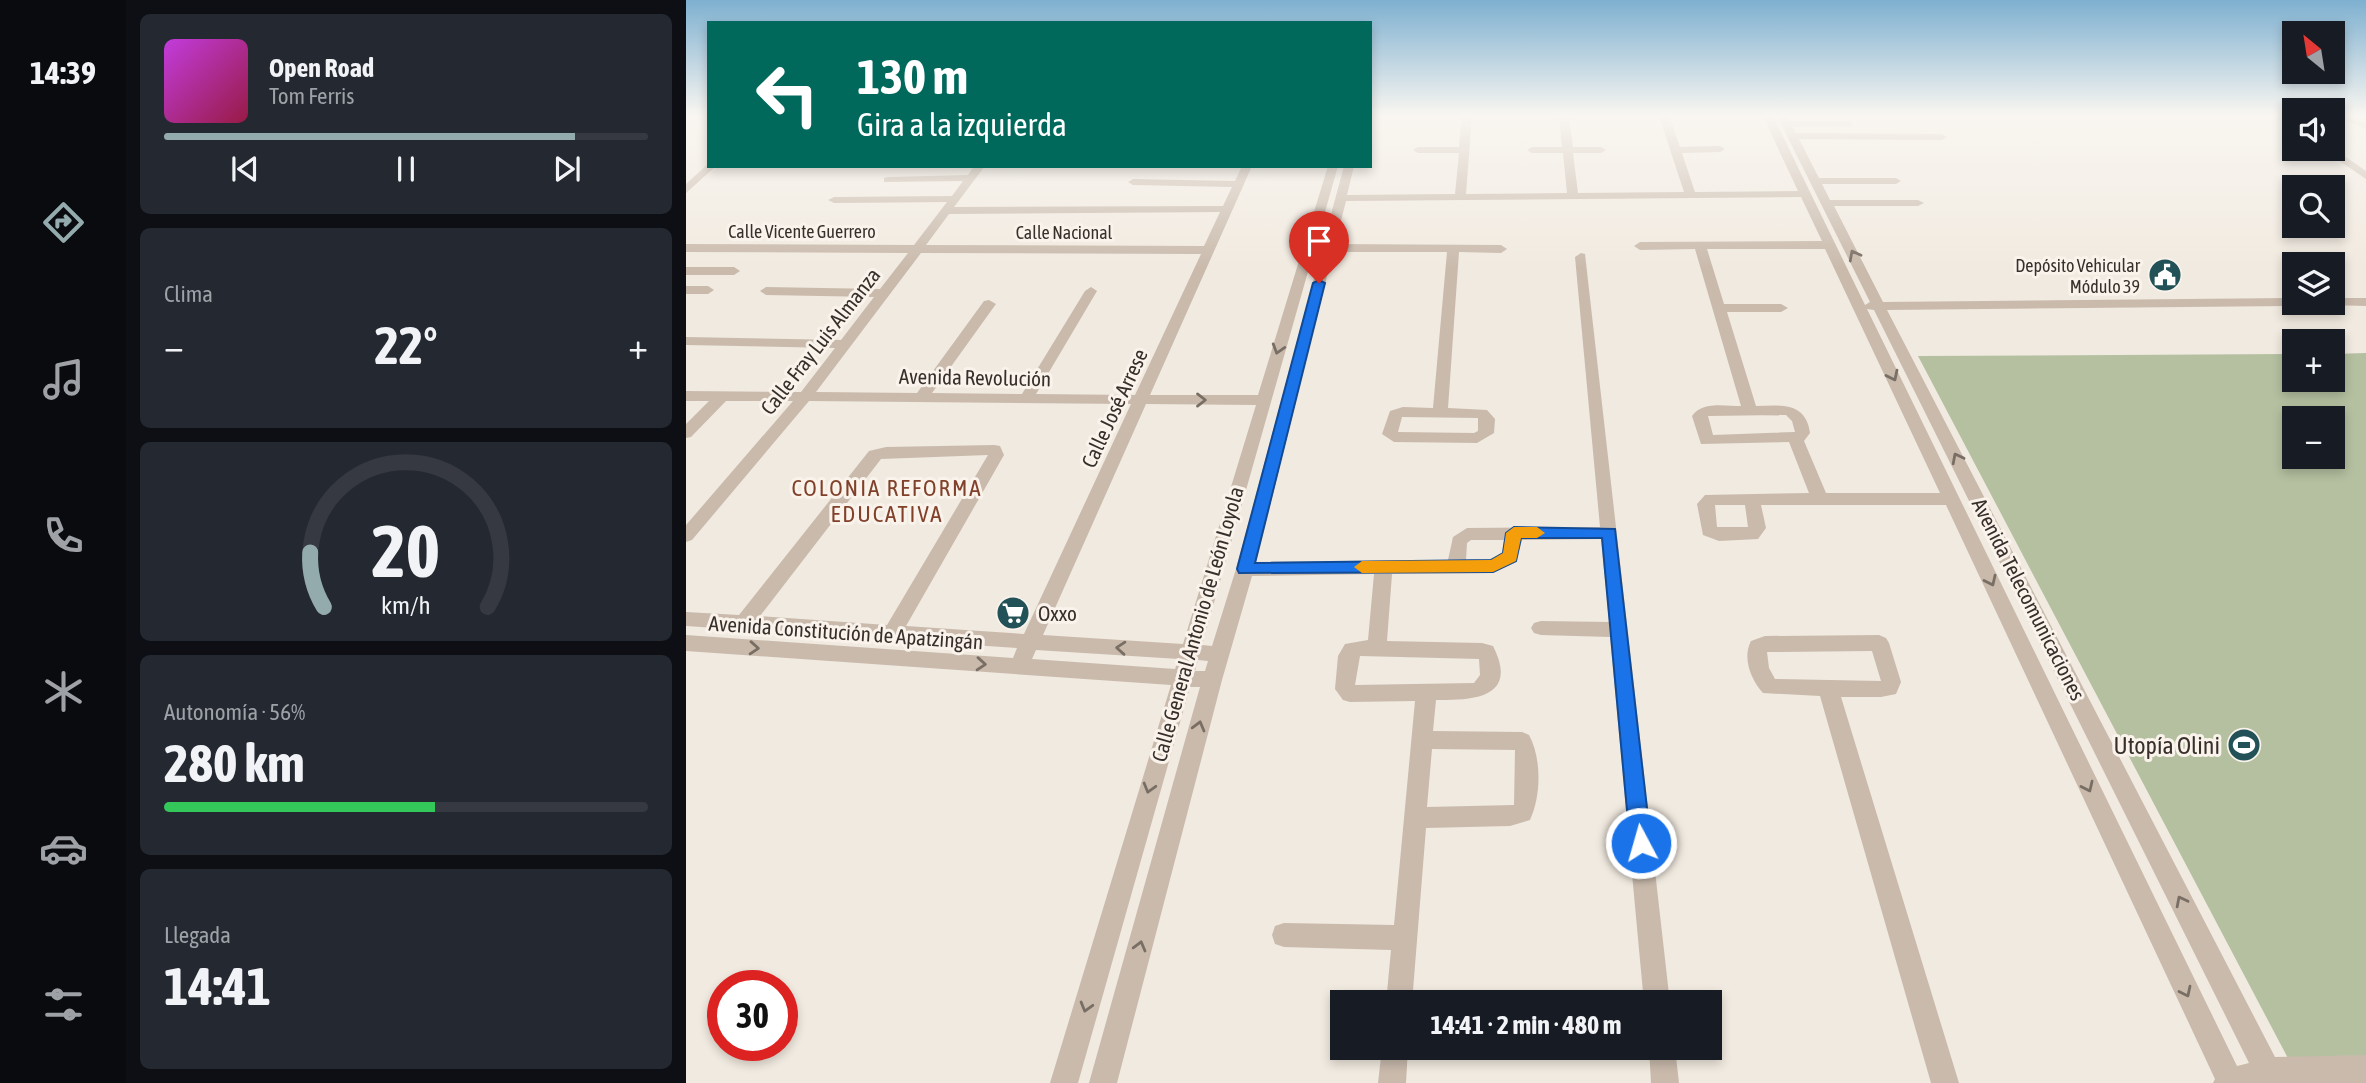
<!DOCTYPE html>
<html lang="es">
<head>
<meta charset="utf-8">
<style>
  :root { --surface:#171b24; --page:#242831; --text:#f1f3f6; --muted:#9ea1a6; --line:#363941; --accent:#94abae }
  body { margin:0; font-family:"Asap Condensed",sans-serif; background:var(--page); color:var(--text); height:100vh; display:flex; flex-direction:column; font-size:26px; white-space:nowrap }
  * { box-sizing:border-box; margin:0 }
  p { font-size:23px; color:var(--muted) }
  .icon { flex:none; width:38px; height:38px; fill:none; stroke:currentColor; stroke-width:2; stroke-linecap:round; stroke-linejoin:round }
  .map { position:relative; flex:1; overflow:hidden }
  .details { display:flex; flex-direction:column; gap:14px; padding:14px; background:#0d0f14; width:560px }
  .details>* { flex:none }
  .guide { position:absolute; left:21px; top:21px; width:665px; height:147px; border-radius:0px; box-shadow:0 4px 10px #0003; background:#00695c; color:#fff; overflow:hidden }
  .needle { width:46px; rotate:330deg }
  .tools { position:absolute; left:1596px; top:21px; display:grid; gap:14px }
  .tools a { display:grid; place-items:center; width:63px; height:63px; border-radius:0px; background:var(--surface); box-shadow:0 4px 10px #0003; font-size:35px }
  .speed { position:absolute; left:21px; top:970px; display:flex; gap:14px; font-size:35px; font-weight:700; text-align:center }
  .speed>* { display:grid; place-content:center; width:91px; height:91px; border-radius:50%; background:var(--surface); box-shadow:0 4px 10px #0003; line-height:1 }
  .speed .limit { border:10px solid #d22; background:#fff; color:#111 }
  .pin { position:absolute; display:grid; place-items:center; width:60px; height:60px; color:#fff; margin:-72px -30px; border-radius:50% 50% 50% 0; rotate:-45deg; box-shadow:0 0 7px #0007 }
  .pin .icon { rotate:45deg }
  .me { position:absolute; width:77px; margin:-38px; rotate:354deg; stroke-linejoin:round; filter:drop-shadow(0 0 5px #0008) }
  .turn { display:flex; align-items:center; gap:24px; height:147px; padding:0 35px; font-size:32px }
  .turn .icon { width:91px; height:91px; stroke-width:2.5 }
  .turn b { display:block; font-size:49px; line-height:60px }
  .big { font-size:52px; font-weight:700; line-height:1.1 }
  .details .tile { flex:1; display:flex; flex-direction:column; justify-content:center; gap:10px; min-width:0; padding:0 24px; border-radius:10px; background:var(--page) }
  .details .dial { align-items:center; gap:0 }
  .dial svg { height:182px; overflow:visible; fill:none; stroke:var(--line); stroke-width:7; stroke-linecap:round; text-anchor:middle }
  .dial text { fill:var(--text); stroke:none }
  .song { display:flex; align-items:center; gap:21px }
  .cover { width:84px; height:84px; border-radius:10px; background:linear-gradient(135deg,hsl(290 70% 55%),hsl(340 70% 35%)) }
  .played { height:7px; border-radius:4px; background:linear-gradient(90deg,var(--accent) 85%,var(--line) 85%) }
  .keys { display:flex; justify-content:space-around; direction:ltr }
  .heat { display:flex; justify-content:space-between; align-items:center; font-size:38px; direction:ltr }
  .charge { height:10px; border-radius:5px; background:linear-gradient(90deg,#34c759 56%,var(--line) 0) }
  .trip { position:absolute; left:644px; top:990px; width:392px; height:70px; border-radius:0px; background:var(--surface); box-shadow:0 4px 10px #0003; font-weight:700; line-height:70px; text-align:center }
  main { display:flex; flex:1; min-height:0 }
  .tabs { display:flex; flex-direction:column; width:126px; justify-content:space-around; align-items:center; background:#090b0e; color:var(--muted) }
  .tabs .icon { width:49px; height:49px }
  .tabs .selected { color:var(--accent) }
  .tabs b { font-size:32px; color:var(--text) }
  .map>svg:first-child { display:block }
  .green { fill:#b4c0a0; fill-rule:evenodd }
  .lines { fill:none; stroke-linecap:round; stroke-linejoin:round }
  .minor { fill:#c9baac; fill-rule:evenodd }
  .oneway { stroke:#796e64 }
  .route { fill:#1a73e8; stroke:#114b97; stroke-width:2 }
  .slow { fill:#f59e0b }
  .labels { text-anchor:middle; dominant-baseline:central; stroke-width:6; stroke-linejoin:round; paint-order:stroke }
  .far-street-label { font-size:18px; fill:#382f2a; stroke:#f9f3ec }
  .far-poi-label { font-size:18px; fill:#382f2a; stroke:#f9f3ec; text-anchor:end }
  .street-label { font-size:21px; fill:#382f2a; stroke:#f9f3ec }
  .poi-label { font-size:21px; fill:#382f2a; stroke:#f9f3ec; text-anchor:start }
  .neighbourhood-label { font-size:23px; letter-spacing:2px; fill:#814029; stroke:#f9f3ec }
  .near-poi-label { font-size:24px; fill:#382f2a; stroke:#f9f3ec; text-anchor:end }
</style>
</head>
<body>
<main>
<nav class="tabs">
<b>14:39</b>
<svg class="icon selected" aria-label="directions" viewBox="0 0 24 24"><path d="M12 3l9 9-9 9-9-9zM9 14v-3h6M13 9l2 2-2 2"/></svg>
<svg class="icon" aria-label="music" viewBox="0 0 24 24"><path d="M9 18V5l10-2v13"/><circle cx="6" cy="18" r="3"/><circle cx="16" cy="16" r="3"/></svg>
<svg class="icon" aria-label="phone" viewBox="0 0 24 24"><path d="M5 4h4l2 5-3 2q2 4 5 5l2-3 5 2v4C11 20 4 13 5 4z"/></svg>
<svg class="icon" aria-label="climate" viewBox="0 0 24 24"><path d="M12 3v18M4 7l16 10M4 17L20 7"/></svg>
<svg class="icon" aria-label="car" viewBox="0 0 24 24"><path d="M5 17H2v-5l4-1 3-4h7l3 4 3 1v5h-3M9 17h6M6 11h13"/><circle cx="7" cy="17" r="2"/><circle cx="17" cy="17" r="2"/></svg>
<svg class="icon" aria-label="filters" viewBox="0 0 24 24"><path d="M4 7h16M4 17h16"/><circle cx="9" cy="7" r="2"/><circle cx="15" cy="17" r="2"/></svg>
</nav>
<section class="details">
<div class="tile">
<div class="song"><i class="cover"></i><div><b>Open Road</b><p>Tom Ferris</p></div></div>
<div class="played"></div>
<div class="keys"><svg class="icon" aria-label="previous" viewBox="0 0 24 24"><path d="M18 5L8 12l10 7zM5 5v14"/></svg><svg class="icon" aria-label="pause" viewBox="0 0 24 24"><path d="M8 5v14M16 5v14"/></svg><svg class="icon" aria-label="next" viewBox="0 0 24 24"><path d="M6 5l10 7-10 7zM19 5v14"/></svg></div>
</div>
<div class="tile"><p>Clima</p>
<div class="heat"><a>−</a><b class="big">22°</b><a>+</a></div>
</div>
<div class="tile dial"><svg viewBox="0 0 100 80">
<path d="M14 69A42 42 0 1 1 86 69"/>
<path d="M14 69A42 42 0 0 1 8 45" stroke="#94abae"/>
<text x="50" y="56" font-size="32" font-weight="700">20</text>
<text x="50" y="72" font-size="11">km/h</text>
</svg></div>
<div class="tile"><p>Autonomía · 56%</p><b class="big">280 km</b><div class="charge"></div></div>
<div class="tile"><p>Llegada</p><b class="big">14:41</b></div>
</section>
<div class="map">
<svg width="1680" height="1083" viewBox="0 0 1680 1083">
  <rect width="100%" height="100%" fill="#f1eae0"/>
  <path class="green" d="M1680,353V1083H1615L1232,356L1608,354V380H1647V354ZM1608,418H1647V457H1608Z"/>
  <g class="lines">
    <g class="minor">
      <path d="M776,116H786L780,194L881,193L877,153H846L841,150L846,147H876L873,116H883L887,147H915L920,150L915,153H887L892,193L998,192L973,116H983L994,147L1034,146L1039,149L1034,152L996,153L1009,192L1112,191L1077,116H1087L1179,305L1184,302L1091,116H1101L1103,121H1163L1168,124L1163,127H1107L1110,133L1256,134L1261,137L1256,140L1113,139L1133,178H1210L1215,181L1210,184H1136L1144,200H1232L1238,203L1232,206H1148L1197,302L1608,298V303H1614L1608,306L1201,310L1589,1057L1680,1055V1083H1527L1529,1079L1260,505H1075L1080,528L1072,539L1033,541L1017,535L1011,504L1019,495L1123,493L1103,442L1015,444L1006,416C1016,401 1039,406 1055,406L1009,249L954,250L948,246L954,242L1136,241L1115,197L660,201L649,244L815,245L821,249L815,253L773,252L762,408L801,410L809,419L808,433L791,443L708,442L696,434L704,411L717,407L747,408L761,252H647L570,562L762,560L767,537L781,528L914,527L889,257L895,253L899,254L984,1003H958L924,637L855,635L848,633L845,628L848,623L855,621L923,622L915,539L836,540L830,562L807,573L706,574L701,641L796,643L807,646C834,699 785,700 750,700L747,731L836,732L843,735C856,759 855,796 844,820L824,826L740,828L726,1003H700L705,950L598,947L589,944L586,935L589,926L598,923L708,925L729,701L664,702L657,700L649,689L652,656L659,644L682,640L688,574L566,576L536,680L431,1083H403L514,687H504L392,1083H364L485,685L0,651V635L327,658L331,648L0,626V612L53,615L183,451L200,447L308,445L314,446L318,455L220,626L338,634L445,404L123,401L6,540L0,542V525L107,401H40L5,437L0,438V424L23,401H0V391L115,392L149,348L0,345V337L155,340L188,297L80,295L74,291L80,287L194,289L222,253L0,252V244L228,245L261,202L148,203L142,200L148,197L266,196L277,181L198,182V178L202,177L282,175L288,166H299L268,207L537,206L546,187L447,185L442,182L447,179L549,181L556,166H566L464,395H572L642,166H652L516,645L526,646L550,569L658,166H668L661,195L769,194L773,153H732L727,150L732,147H773ZM534,212L518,246L240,245L263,214ZM1021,249H1139L1254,493H1140L1118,441L1124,433C1120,402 1095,405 1070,406L1041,312H1095L1102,308L1095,304H1038ZM235,253L515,254L449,395L350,394L411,291L405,287L399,291L336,394L246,393L310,304L303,300L298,301L231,393L130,392ZM1181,309L1188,310L1563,1063L1551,1066ZM460,404L570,405L497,644L357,635ZM1100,415L1106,421L1109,432L1027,435L1022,416ZM716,417L792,418V431L788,433L712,432ZM302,455L201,625L74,616L195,459ZM1029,505H1059L1062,527H1031ZM785,540H818L816,553L804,559L780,560L781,543ZM350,650L493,659L489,669L346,659ZM674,656L793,659L794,675L788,683L669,685ZM512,660L522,661L519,671H509ZM746,749L829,750L828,805L741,807Z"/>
      <path d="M1589,116H1600L1608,122V129Z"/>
      <path d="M1647,116H1659L1680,123V129Z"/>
      <path d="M1647,148L1680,171V179L1636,149Z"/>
      <path d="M23,163V166H30L0,193V184Z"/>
      <path d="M0,267H48L54,271L48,275H0Z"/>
      <path d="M0,286H22L28,290L22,294H0Z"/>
      <path d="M1647,298H1680V306L1642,305L1641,303H1647Z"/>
      <path d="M1193,635L1200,638L1203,643L1215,682L1210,694L1195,697H1155L1273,1083H1245L1134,696L1077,693C1065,680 1056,658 1065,641L1079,636ZM1186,651L1195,681L1089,679L1083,668L1081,652Z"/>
      <path d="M696,1048H722L720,1083H692Z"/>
      <path d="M963,1048H989L993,1083H965Z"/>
    </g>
  </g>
  <defs><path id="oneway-chevron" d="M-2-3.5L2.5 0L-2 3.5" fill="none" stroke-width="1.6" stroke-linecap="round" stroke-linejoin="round" transform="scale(1.75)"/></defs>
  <g class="oneway">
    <use href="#oneway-chevron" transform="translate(1168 255) rotate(-118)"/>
    <use href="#oneway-chevron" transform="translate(592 349) rotate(107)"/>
    <use href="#oneway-chevron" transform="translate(1207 376) rotate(64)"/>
    <use href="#oneway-chevron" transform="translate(515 400)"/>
    <use href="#oneway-chevron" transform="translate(1271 458) rotate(-117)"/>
    <use href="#oneway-chevron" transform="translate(1305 581) rotate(65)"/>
    <use href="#oneway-chevron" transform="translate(68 648) rotate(4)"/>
    <use href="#oneway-chevron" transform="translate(435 648) rotate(-176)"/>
    <use href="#oneway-chevron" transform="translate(295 664) rotate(4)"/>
    <use href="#oneway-chevron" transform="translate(513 726) rotate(-75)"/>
    <use href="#oneway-chevron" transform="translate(1402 787) rotate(65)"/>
    <use href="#oneway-chevron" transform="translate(463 788) rotate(106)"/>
    <use href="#oneway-chevron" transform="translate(1495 901) rotate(-117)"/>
    <use href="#oneway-chevron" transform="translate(454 946) rotate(-75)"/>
    <use href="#oneway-chevron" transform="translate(1500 992) rotate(64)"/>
    <use href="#oneway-chevron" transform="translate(400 1007) rotate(106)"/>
  </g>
  <linearGradient id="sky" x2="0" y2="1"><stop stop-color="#7eb0d0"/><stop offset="0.43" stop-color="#f9f6f1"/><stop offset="1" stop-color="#f9f6f1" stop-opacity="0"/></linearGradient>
  <rect width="1680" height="268" fill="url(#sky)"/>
  <path class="route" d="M633,280L639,283L569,563L805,560L817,553L820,533L828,527L929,529L965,843L962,850L955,853L947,850L944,843L916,538H835L830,561L807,572L553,573L551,569L627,283Z"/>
  <path class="slow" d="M828,527H851L859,533L851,538H835L830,561L807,572L676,573L668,567L676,561L805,560L817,553L820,533Z"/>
  <defs>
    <symbol id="civic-disc" viewBox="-11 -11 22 22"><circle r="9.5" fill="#225257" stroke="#f9f3ec"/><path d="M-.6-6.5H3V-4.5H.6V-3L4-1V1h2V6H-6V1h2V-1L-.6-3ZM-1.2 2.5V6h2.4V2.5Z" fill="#fff"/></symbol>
    <symbol id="supermarket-disc" viewBox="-11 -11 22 22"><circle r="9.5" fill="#225257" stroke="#f9f3ec"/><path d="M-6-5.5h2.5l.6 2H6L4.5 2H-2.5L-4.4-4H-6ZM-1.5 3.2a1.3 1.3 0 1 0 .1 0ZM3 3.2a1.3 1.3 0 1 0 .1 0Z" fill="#fff"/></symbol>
    <symbol id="stadium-disc" viewBox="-11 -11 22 22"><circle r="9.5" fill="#225257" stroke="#f9f3ec"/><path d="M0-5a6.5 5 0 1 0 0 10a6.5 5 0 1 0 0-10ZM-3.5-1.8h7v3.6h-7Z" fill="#fff"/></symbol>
  </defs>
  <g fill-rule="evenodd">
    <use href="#civic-disc" x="1460" y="256" width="38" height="38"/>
    <use href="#supermarket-disc" x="308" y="594" width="38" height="38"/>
    <use href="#stadium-disc" x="1539" y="726" width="38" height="38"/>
  </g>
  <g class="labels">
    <g class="far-street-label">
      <text x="116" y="231">Calle Vicente Guerrero</text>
      <text x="378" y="232">Calle Nacional</text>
    </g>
    <g class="far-poi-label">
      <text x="1454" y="265">Depósito Vehicular<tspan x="1454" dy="21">Módulo 39</tspan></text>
    </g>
    <g class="street-label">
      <text transform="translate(134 341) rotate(-52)">Calle Fray Luis Almanza</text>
      <text transform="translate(289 377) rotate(1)">Avenida Revolución</text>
      <text transform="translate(428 408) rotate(-65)">Calle José Arrese</text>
      <text transform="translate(1343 599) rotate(63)">Avenida Telecomunicaciones</text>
      <text transform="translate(511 624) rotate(-74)">Calle General Antonio de León Loyola</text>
      <text transform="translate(160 632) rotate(4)">Avenida Constitución de Apatzingán</text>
    </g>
    <g class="poi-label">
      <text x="352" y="613">Oxxo</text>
    </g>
    <g class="neighbourhood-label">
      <text x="201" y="488">COLONIA REFORMA<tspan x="201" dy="26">EDUCATIVA</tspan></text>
    </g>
    <g class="near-poi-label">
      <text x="1534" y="745">Utopía Olini</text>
    </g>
  </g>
</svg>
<div class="tools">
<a><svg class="needle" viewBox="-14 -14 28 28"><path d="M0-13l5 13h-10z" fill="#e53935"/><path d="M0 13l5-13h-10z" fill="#9ea1a6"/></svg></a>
<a><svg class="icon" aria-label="sound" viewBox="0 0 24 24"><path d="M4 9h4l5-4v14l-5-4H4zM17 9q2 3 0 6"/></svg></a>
<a><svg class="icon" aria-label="search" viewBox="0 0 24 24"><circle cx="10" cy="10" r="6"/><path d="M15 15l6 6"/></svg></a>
<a><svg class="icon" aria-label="layers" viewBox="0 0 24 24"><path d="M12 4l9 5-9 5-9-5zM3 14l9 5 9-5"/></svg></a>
<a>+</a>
<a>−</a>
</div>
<div class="speed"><div class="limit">30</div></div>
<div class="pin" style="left:633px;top:283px;background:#d93025"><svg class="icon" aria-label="arrive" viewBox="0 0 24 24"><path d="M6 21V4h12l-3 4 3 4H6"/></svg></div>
<svg class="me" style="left:955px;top:843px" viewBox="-20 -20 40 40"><circle r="17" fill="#1a73e8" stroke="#fff" stroke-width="3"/><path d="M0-11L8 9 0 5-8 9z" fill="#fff"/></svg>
<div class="trip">14:41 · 2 min · 480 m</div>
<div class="guide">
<div class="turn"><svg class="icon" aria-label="left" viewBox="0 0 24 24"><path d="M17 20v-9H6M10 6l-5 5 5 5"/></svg><div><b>130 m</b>Gira a la izquierda</div></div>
</div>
</div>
</main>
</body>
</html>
